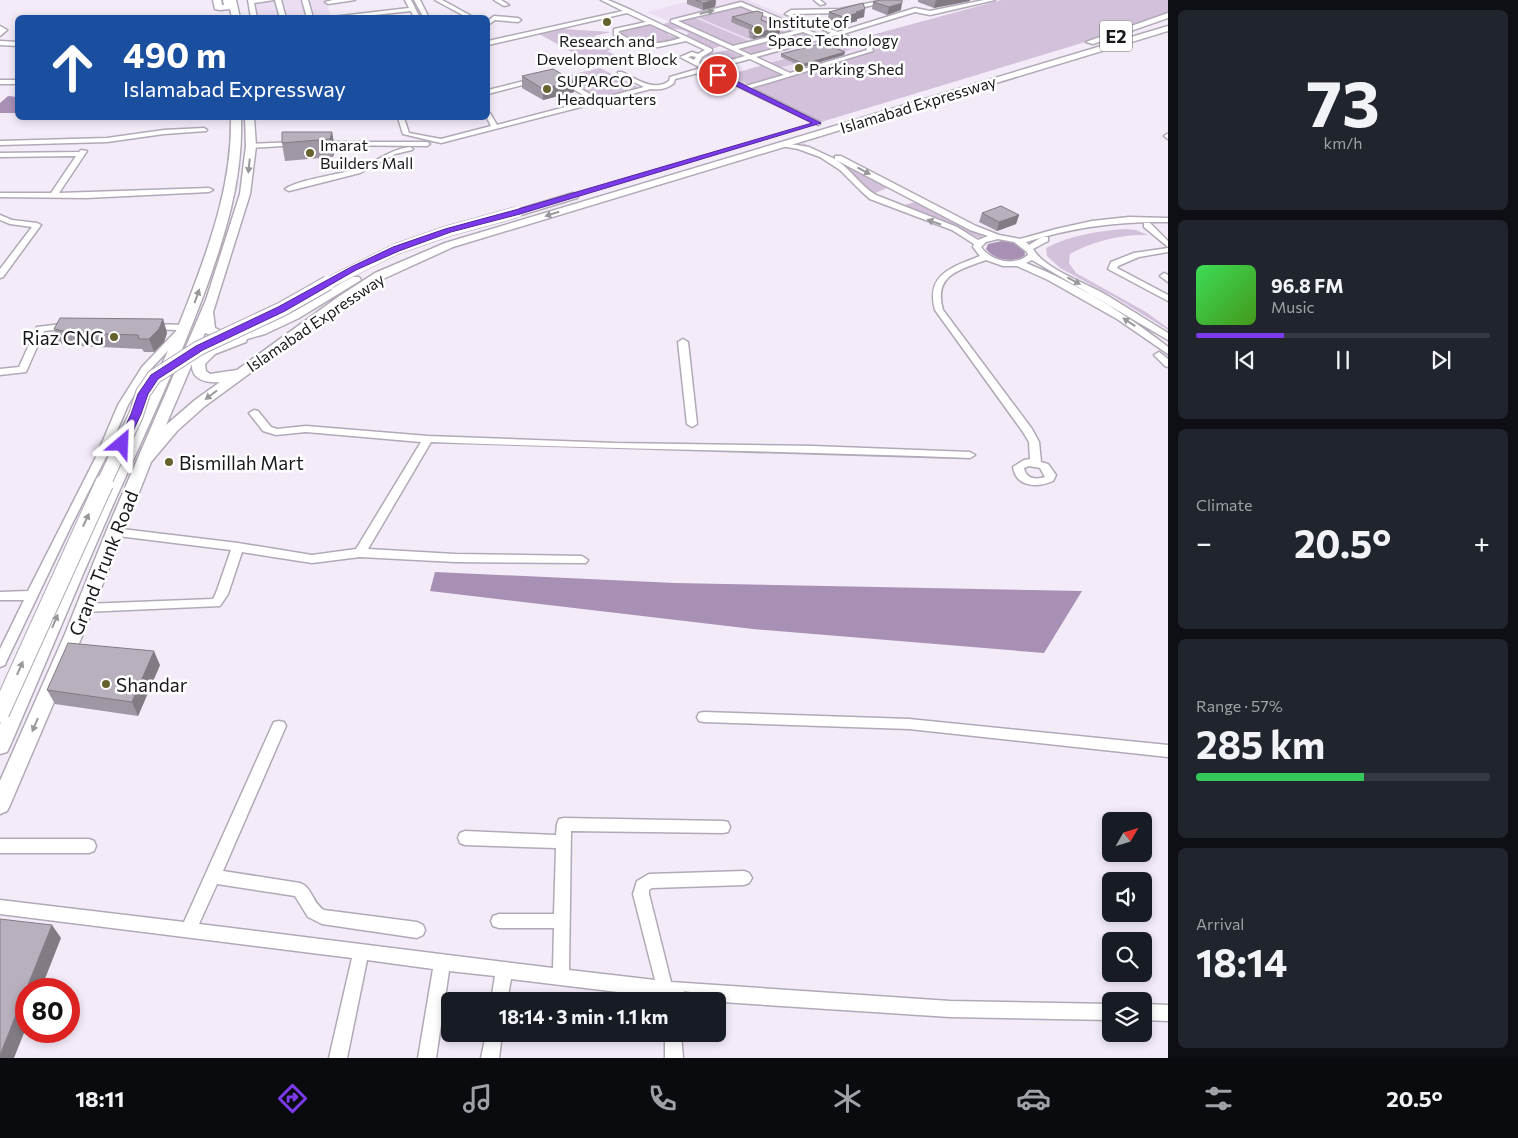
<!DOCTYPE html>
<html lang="en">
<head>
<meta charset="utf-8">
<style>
  :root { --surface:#171b24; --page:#20242c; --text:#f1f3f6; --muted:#9ea1a6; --line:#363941; --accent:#7c3aed }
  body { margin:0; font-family:Commissioner,sans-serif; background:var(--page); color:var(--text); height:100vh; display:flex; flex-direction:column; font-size:19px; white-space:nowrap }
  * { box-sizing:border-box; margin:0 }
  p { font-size:16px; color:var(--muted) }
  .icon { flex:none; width:28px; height:28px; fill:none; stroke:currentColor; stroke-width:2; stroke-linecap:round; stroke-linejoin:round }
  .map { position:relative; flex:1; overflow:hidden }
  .panel { display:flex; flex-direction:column; gap:10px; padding:10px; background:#0d0f14; width:350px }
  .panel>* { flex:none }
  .guide { position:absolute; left:15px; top:15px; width:475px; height:105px; border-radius:8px; box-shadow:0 2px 8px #0003; background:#1a4fa0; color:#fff; overflow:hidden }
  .needle { width:32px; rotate:51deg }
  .controls { position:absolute; left:1102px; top:812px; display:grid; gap:10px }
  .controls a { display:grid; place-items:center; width:50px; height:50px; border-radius:8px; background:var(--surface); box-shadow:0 2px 8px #0003; font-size:25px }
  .speed { position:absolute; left:15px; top:978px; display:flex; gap:10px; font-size:25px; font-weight:700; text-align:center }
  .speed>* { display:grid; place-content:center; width:65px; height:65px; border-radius:50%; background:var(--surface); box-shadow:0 2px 8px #0003; line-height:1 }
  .speed .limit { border:8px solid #d22; background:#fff; color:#111 }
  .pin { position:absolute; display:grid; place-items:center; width:42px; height:42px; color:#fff; margin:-21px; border:2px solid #fff; border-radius:50%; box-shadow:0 1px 5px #0007 }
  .me { position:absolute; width:55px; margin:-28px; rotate:26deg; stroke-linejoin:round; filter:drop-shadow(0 0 4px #0008) }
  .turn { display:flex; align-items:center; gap:18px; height:105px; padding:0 25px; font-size:22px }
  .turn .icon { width:65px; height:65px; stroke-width:2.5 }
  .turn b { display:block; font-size:35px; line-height:42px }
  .big { font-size:38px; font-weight:700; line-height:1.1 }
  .panel .widget { flex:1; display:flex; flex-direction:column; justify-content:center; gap:8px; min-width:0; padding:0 18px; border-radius:8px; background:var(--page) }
  .panel .dial { align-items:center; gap:0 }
  .dial b { font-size:65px; line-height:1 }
  .song { display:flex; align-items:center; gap:15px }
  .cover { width:60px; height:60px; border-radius:8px; background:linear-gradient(135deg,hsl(130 70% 55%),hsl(100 70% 35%)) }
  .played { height:5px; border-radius:2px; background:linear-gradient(90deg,var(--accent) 30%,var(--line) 30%) }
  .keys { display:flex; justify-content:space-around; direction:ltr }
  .heat { display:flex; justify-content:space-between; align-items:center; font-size:28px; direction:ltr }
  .charge { height:8px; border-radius:4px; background:linear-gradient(90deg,#34c759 57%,var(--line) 0) }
  .trip { position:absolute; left:441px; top:992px; width:285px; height:50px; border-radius:8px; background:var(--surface); box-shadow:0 2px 8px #0003; font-weight:700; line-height:50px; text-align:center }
  .dock { display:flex; height:80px; justify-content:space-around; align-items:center; background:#090b0e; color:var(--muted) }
  .dock .icon { width:35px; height:35px }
  .dock .active { color:var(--accent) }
  .dock b { font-size:22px; color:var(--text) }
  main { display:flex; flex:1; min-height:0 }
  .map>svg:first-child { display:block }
  .built { fill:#ebddf2 }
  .green { fill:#d3c1dc }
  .water { fill:#a890b5 }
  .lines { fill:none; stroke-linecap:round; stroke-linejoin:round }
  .minor-casing { stroke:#b1a9b6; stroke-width:3 }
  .highway-casing { stroke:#b1a9b6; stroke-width:3 }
  .minor { fill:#fff; fill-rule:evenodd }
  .highway { fill:#fff; fill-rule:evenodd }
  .highway-bridge-far2-casing { stroke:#b1a9b6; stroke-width:12; stroke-linecap:butt }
  .highway-bridge-far1-casing { stroke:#b1a9b6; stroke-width:16; stroke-linecap:butt }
  .highway-bridge-casing { stroke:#b1a9b6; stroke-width:20; stroke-linecap:butt }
  .highway-bridge-far2 { stroke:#fff; stroke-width:11 }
  .highway-bridge-far1 { stroke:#fff; stroke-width:14 }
  .highway-bridge { stroke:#fff; stroke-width:18 }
  .wall { fill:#9f97a3 }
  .shaded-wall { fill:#827b84 }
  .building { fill:#b9b0bd; stroke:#827b84 }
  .oneway { fill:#989799 }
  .route { fill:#7c3aed; stroke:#51269a }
  .poi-dot { fill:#66612e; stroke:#fff; stroke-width:2 }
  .labels { text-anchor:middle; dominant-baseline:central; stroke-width:5; stroke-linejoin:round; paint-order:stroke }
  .far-poi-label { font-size:16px; fill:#1a171c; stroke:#fff; text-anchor:start }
  .far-street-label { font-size:16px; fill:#1a171c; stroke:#fff }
  .shield { fill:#fff; stroke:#5f5d60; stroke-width:1 }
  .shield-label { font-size:18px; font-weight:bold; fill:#1a171c }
  .poi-label { font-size:19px; fill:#1a171c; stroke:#fff; text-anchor:start }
  .street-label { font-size:19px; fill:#1a171c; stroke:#fff }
</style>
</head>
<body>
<main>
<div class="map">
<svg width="1168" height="1058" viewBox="0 0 1168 1058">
  <rect width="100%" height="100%" fill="#f4ebf9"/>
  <g class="built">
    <path d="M252,0H325L331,17H257Z"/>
    <path d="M694,0H748L847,42L852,40L868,49L856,54L788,73L647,12Z"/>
  </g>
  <g class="green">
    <path d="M1001,0H1168V17L821,122L745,88L873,50L871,45L857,39Z"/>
    <path d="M740,6L797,29L754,41L697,17Z"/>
    <path d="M693,17L749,41L733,46L677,21Z"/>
    <path d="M670,22L721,46L711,49L688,38L685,36L689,33C680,27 670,30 660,25Z"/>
    <path d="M651,24L666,31L669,35L681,38L650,46L629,40L630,38L621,36L618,32Z"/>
    <path d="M563,29L611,32L594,36L618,47L607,51L628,61L599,67L539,34Z"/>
    <path d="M803,31L817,38L751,55L737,49Z"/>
    <path d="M848,41L856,48L778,68L770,63Z"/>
    <path d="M728,50L743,57L709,66L704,63L707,54Z"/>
    <path d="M763,65L784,75L749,85L728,75Z"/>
    <path d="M600,68L638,87L598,98L561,77Z"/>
    <path d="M803,143L853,167L887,188L873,194L869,192L847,168L803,145Z"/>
    <path d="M915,202L978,233L984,235L979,238L965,231L898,207Z"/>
    <path d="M1125,229L1136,230L1148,235C1123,234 1092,241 1070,254L1069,263L1076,273L1146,312L1168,328V330L1116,298L1060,268L1047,256L1046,248C1071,235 1098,231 1125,229Z"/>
  </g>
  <g class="water">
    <path d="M8,96L17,97V113H0V103Z"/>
    <path d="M1002,241L1014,243L1024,249L1025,255C1014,264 994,260 986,249L988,244Z"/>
    <path d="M435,572L675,583L1082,591L1044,653L753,629L430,591Z"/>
  </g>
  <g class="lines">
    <defs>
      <g id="minor">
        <path d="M248,0H274L254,3L257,18H251Z"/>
        <path d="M275,0H281L286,18H280Z"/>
        <path d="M302,0H308L313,18H307Z"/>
        <path d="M333,0H355L328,4L325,2Z"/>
        <path d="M405,0H411L420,18H414L411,11L346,18L332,17L409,8Z"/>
        <path d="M414,0H420L429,18H424Z"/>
        <path d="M435,0H442L475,18H468Z"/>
        <path d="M494,0H501L509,5L504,6Z"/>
        <path d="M601,0H608L631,10L712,49V51L702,57L699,63L707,67L745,56L671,22V20L741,2L822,36L831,33L785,14L791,10L840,9L884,0H894L840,13L792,14L838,32L915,8L930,11L984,0H995L930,15L915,12L843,34L871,45L873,51L751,88L820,122V124L818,125L706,71L675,79L674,83C667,89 660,90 651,89L441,143L403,134L398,118H404L409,133L441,139L491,126L487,118L488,112L490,113L497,125L592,100L559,81V79L561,78L599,99L644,87L618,74V72H622C636,79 654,92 669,81L670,77L701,68L680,57L692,52L698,54L705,50L686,41L658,47H641L631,45L614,35V29L646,22L627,13L488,45V41L623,11ZM741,6L798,30L733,46L678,21ZM650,24L681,38C658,45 639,47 619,33V31ZM803,32L816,37L751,55L738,49ZM836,35L866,47L867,50L790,73L756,57ZM692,56L696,57L694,60L688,57ZM750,59L784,75L746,86L712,69Z"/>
        <path d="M814,0H820L825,4L820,5Z"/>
        <path d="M494,16L518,18L521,20L518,22L495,20L488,25V21Z"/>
        <path d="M0,26L7,30L0,36Z"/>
        <path d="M0,41L18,42V46L0,45Z"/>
        <path d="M536,78L538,79V81L488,94V90Z"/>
        <rect x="0" y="80" width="18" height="4"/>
        <path d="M204,128L207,130L206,131L164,134L107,142L0,145V141L107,138L164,130Z"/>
        <path d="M1167,134H1168V139L1164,136Z"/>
        <path d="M296,142L299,144L298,145L251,148L248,146L251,144Z"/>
        <path d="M320,142H427L430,144L427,146L318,145L317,144Z"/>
        <path d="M783,143L809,147L835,159V156H841L976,226L999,235L1020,239L1056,229L1092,221L1129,217L1168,218V222C1119,221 1073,227 1026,242L1029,245L1042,237H1048V241L1033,249C1045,270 1087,283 1108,296C1128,308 1148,321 1168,333V340L1032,260L1026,263C1076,283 1126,314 1168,347V354L1117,319L1048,280L1017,266H1003L986,260C959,270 933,275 943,310L1032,429L1039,442L1041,462L1048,464L1056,475L1053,481C1037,488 1016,487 1013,467L1024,460L1030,459L1029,442L1023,432L935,310C925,274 953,267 980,256L973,247L974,244L952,230L870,199L862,192L840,170L820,157L798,149L781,146V144ZM836,160L970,230L988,236L978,240L957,227L876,195C860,186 851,169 836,160ZM998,239L1014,242L1027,252L1028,255C1014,267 991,261 981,247L986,242ZM1029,466L1040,468L1045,477C1036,480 1026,479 1024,468Z"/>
        <path d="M410,147L413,149L412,150L395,154L360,173L289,191L285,189C300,179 338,175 356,169C377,163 387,150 410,147Z"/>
        <path d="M81,150L87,151L59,193L209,188L213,190L209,192L86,198L0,197V193H51L76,156L0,157V153L79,152Z"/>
        <path d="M0,215L12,220L37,223L41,225L3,277L0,278V269L32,227L10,224L0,220Z"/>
        <path d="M1144,223H1150L1168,241V247L1144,227Z"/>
        <path d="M1168,248V252L1139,257L1118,266L1117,268L1168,295V301L1108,269L1111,262L1134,253Z"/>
        <path d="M1164,273L1168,275V282L1160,276Z"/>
        <path d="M69,323L73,326L72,328L44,331L26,372L0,375V369L19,367L37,327Z"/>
        <path d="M152,324L185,325L189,328L149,371L128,405L106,457L71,526L6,662L5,665L0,667V649L24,600H0V592L28,591L96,457L118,405L142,367L177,330L149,329V325Z"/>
        <path d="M683,339L688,342L697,424L692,427L687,424L678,342Z"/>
        <path d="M1159,352L1168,359V367L1165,366L1154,355Z"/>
        <path d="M254,410L258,411L271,427L277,429L306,426L428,436L615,443L813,446L970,452L975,455L970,458C790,451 611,449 431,442L368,549L455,554L582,556L588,560L586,563L455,562L360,557L312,563L242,552L228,594L220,606L84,612L80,611L78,608L80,605L84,604L213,599L216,593L231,550L110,535L108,532L114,528L238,543L312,555L356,549L421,442L306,432L276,435L263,431L249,413Z"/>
        <path d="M704,712L909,719L1168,745V757L909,729L704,722L699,721L697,717L699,713Z"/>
        <path d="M279,721L284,722L286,726L223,871L300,883C312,887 313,904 324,910L417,922L423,925L425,930L423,935L417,938L322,924L308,917L295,896L217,884L199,924L553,968L554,928H499L493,926L491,921L493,916L499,914H554L556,848L465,845L460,843L458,838L460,833L465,831L556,835L557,824L559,819L564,818L723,821L728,822L730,827L728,832L723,833L571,831L569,970L655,980L633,894L637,881L649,874L744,871L749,873L752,878L749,883L744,885L652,888L649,890V894L671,982L950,1001L1111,1004V1020L950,1017L676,999V1001H660L659,997L511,979L507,1001H491L495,976L449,971L436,1058H418L433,969L367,960L347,1058H329L352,958L0,914V900L184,922L272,726L274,722Z"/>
        <path d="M0,839H89L94,841L96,846L94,851L89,853H0Z"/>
        <path d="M1144,1004L1168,1005V1021L1144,1020Z"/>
        <path d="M486,1034H502L499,1058H481Z"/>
        <path d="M665,1034H681L683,1058H665Z"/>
      </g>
      <g id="highway">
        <path d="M213,0H221L222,5H224L223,0H236L240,18H232L230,9L220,10L215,9Z"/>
        <path d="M1168,13V18L1093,44L1086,42Z"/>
        <path d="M1168,26V31L453,247L383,279L346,303L205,406L177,431L151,462L83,634L10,805L7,811L0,814V781L65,634L106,532L206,300L240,194L246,146L245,118H254L256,146L250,194L213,312L215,328C251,347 319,295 351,277H359L361,280L299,318L265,334L247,339L246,342L215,354L205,364L206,371L210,374L237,370L338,297L375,273L445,243ZM205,333L225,340L205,349L193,361ZM192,364C191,380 207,383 220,382L195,400L166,425Z"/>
        <path d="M231,118H241C243,180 225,236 204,294C178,363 147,429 117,496C80,579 46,663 10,746L7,752L0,754V724C36,643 71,562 108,481C137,419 167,358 191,294C213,236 232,180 231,118Z"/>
        <path d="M573,193L578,196L577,198L501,221L495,218L497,216Z"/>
      </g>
    </defs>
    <use href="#minor" class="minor-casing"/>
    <use href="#highway" class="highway-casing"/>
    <use href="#minor" class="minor"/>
    <use href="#highway" class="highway"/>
    <defs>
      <path id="highway-bridge-far2" d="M326,284L396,249L448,231L517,212"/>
      <path id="highway-bridge-far1" d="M103,485L136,415L143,393L154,377L199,348L282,309L328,283"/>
      <path id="highway-bridge" d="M0,713L104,484"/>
    </defs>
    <use href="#highway-bridge-far2" class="highway-bridge-far2-casing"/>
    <use href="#highway-bridge-far1" class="highway-bridge-far1-casing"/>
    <use href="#highway-bridge" class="highway-bridge-casing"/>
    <use href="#highway-bridge-far2" class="highway-bridge-far2"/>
    <use href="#highway-bridge-far1" class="highway-bridge-far1"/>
    <use href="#highway-bridge" class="highway-bridge"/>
  </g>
  <g class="wall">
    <path d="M687,0H716L715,7L703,10L687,4Z"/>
    <path d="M918,0H970V1L934,8L918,2Z"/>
    <path d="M873,2L901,10L887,15L872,9Z"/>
    <path d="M829,12L864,17L857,19V21L842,25L828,19Z"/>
    <path d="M732,17L762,20L780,27V33L753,39L749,37L750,30L731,22Z"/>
    <path d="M781,54L844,55L803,67L781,57Z"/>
    <path d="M522,76L574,81V92L543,100L522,88Z"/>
    <path d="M332,132L335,149L333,157L285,161L282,143Z"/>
    <path d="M982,213L1019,215L1016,224L997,231L979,222Z"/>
    <path d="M163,319L167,333L164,342L154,352H144L142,349L78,346L59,343L54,329Z"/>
    <path d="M160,665L138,716L55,704L47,690Z"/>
    <path d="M684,1034H716L715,1040L684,1041Z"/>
  </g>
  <g class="shaded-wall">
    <path d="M716,0L715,7L703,10V3Z"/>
    <path d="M936,0H970V1L934,8Z"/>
    <path d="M902,3L901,10L887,15L889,7Z"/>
    <path d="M865,9L864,17L857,19V21L842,25L843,17Z"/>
    <path d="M780,27V33L753,39L754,34Z"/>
    <path d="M845,52L844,55L803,67L804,64Z"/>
    <path d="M574,81V92L543,100V89Z"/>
    <path d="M332,132L335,149L333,157L330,139Z"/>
    <path d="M1019,215L1016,224L997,231L999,222Z"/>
    <path d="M163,319L167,333L164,342L154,352L149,339Z"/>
    <path d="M154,651L160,665L138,716L132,702Z"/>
    <path d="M52,925L61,938L41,989H26Z"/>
    <path d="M26,989V1028L14,1058H0V1055Z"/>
  </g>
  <g class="building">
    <path d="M696,0H715L703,3Z"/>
    <path d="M880,0H902V3L889,7L873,2Z"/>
    <path d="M863,3L865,9L856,12L858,13L843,17L829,12Z"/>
    <path d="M757,11L763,13L761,20L780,27L754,34L749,32L753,26L732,17Z"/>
    <path d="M823,43L845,52L804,64L781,54Z"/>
    <path d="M553,69L574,81L543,89L522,76Z"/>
    <path d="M282,132H332L330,139L282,143Z"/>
    <path d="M1001,206L1019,215L999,222L982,213Z"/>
    <path d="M60,318L163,319L159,329L149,339H139L138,335L73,333L54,329Z"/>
    <path d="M68,643L154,651L132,702L47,690Z"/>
    <path d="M0,919L52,925L0,1055Z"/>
    <path d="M684,992L712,994L713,1001H684Z"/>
  </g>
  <defs><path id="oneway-solid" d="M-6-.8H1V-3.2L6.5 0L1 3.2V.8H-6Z" transform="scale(1.25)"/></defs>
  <g class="oneway">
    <use href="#oneway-solid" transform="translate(707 12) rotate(-14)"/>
    <use href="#oneway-solid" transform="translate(249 166) rotate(96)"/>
    <use href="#oneway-solid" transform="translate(864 171) rotate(28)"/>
    <use href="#oneway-solid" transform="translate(552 214) rotate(163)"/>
    <use href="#oneway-solid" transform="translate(934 222) rotate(-161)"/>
    <use href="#oneway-solid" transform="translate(1074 281) rotate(28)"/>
    <use href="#oneway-solid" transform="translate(197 296) rotate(-70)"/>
    <use href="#oneway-solid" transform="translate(1129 322) rotate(-147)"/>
    <use href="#oneway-solid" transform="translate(211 395) rotate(143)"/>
    <use href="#oneway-solid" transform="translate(86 520) rotate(-65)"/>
    <use href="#oneway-solid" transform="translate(55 621) rotate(-67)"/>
    <use href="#oneway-solid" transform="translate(20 668) rotate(-66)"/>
    <use href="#oneway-solid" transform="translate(35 725) rotate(113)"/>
  </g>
  <path class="route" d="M716,73H720L821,123L520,214L451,232L399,251L356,270L285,311L203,350L158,379L148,394L141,414L127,444L122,447L117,444L131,414L138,394L151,375L196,346L278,307L351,267L393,247L445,229L515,210L812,123L716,76Z"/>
  <g class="poi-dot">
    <circle cx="607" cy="22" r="5"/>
    <circle cx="758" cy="30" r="5"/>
    <circle cx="799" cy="68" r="5"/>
    <circle cx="547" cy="89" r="5"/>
    <circle cx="310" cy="153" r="5"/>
    <circle cx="114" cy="337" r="5"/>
    <circle cx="169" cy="462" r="5"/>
    <circle cx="106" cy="684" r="5"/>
  </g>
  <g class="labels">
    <g class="far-poi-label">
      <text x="768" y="21">Institute of<tspan x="768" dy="18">Space Technology</tspan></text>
      <text x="607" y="40" text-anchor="middle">Research and<tspan x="607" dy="18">Development Block</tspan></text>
      <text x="809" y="68">Parking Shed</text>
      <text x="557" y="80">SUPARCO<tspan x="557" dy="18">Headquarters</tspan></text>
      <text x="320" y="144">Imarat<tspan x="320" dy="18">Builders Mall</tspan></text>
    </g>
    <g class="far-street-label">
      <text transform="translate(918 104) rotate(-17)">Islamabad Expressway</text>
      <text transform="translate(315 322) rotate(-34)">Islamabad Expressway</text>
    </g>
    <rect class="shield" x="1100" y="20.5" width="32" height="31" rx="4"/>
    <g class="shield-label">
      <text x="1116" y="36">E2</text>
    </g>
    <g class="poi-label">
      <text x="104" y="337" text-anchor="end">Riaz CNG</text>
      <text x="179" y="462">Bismillah Mart</text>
      <text x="116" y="684">Shandar</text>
    </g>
    <g class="street-label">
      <text transform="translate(103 563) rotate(-68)">Grand Trunk Road</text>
    </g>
  </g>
</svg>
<div class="controls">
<a><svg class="needle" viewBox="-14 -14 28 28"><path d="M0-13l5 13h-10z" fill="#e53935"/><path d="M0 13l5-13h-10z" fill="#9ea1a6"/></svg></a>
<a><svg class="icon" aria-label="sound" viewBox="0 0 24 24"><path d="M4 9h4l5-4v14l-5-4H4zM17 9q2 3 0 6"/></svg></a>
<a><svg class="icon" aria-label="search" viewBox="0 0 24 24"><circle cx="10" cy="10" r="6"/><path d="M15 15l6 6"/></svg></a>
<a><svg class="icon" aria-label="layers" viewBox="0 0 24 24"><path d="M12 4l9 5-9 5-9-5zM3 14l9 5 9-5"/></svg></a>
</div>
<div class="speed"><div class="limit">80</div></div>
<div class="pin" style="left:718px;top:75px;background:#d93025"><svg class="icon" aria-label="arrive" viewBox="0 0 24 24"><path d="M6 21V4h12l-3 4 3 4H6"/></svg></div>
<svg class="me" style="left:122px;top:444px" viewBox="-20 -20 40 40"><path d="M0-17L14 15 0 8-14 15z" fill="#7c3aed" stroke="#fff" stroke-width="4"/></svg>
<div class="trip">18:14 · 3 min · 1.1 km</div>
<div class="guide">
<div class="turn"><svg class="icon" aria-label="ahead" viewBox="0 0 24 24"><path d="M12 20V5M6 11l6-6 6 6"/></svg><div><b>490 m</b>Islamabad Expressway</div></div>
</div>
</div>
<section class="panel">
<div class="widget dial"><b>73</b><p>km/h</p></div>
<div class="widget">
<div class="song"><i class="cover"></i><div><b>96.8 FM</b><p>Music</p></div></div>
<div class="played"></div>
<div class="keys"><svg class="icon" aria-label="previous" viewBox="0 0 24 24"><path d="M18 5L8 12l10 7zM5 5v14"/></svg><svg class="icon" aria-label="pause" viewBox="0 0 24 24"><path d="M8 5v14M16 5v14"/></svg><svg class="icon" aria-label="next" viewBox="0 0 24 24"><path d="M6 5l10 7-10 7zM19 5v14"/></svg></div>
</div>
<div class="widget"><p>Climate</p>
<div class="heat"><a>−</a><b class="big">20.5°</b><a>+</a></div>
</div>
<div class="widget"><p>Range · 57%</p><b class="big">285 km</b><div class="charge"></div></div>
<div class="widget"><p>Arrival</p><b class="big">18:14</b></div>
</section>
</main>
<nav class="dock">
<b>18:11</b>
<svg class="icon active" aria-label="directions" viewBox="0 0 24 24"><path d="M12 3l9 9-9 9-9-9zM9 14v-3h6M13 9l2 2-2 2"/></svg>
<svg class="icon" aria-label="music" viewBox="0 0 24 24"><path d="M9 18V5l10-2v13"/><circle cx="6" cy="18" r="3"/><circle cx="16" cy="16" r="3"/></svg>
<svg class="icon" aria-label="phone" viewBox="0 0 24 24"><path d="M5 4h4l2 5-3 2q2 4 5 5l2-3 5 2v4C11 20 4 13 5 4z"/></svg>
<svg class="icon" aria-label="climate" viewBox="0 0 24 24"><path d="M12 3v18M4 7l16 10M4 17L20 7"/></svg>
<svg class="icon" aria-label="car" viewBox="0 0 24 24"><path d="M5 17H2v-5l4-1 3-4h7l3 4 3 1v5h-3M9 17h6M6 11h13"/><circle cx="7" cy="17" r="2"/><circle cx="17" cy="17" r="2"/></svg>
<svg class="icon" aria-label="filters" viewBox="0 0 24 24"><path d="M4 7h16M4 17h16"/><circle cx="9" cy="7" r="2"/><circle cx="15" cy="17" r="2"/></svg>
<b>20.5°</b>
</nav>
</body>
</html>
